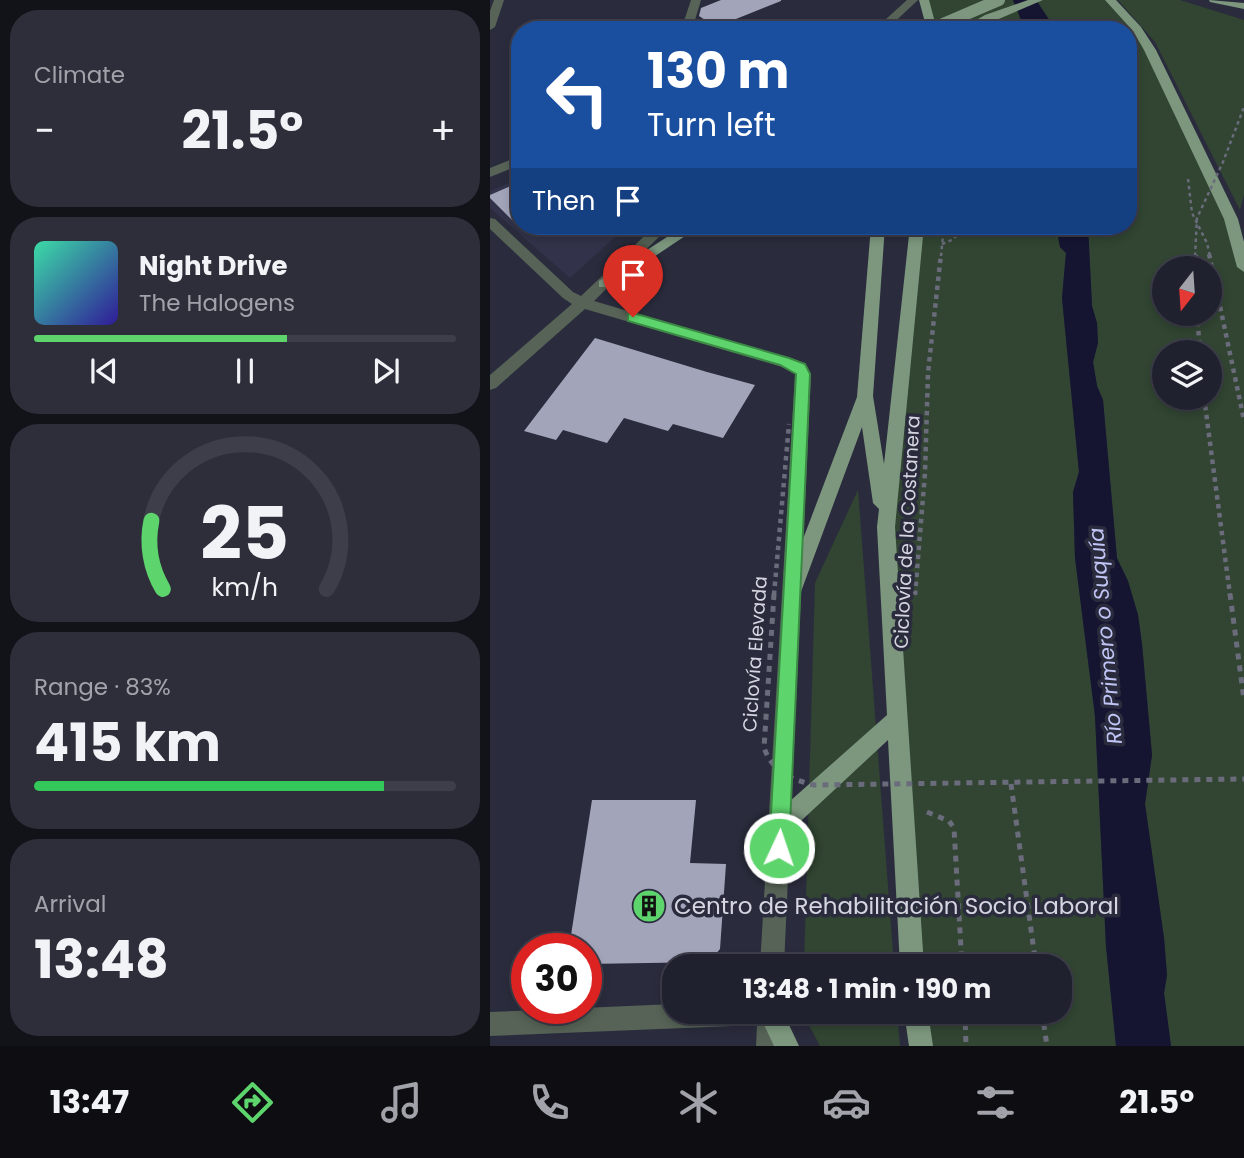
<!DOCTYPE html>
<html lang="en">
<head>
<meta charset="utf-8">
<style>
  :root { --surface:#20212e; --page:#2d2e3a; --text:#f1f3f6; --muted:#a2a3aa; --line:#3d3e4a; --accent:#5dd56c }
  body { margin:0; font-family:Poppins,sans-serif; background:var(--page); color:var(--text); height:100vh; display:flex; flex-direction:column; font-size:26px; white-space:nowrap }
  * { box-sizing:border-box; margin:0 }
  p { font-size:23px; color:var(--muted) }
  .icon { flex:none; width:38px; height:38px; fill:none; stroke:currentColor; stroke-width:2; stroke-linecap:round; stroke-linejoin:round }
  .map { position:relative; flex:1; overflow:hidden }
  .details { display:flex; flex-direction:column; gap:10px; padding:10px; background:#121219; width:490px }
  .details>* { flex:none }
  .hud { position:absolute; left:21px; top:21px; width:626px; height:214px; border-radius:28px; box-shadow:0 4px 10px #0003,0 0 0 2px var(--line); background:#1a4fa0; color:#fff; overflow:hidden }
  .needle { width:46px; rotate:197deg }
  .controls { position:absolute; left:662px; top:256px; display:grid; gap:14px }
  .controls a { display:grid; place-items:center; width:70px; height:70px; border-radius:50%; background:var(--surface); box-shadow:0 4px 10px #0003,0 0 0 2px var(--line); font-size:35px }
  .speed { position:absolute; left:21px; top:933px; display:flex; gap:14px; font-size:35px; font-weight:700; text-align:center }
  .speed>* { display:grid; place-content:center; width:91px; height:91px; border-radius:50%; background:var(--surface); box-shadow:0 4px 10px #0003,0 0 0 2px var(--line); line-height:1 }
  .speed .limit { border:10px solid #d22; background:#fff; color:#111 }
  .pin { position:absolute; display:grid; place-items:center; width:60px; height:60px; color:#fff; margin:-72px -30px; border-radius:50% 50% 50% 0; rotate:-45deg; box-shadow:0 0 7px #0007 }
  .pin .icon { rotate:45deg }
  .me { position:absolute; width:77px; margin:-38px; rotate:3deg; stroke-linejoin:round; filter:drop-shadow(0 0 5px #0008) }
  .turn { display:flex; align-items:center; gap:24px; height:147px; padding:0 21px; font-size:32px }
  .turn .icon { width:91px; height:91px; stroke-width:2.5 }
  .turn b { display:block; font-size:49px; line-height:60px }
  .then { display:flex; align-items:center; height:66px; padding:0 21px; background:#0003; gap:14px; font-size:26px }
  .big { font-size:52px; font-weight:700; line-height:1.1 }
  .details .widget { flex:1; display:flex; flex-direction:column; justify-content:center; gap:10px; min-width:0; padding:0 24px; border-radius:28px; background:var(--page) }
  .details .dial { align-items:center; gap:0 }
  .dial svg { height:182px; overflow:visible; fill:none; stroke:var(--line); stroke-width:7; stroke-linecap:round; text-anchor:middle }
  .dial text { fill:var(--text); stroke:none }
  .song { display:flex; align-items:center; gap:21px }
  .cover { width:84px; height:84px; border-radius:10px; background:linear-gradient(135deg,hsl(160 70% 55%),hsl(250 70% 35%)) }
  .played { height:7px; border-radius:4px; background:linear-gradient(90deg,var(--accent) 60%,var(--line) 60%) }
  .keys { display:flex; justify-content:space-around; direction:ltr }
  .heat { display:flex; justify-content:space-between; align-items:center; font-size:38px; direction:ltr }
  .charge { height:10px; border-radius:5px; background:linear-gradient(90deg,#34c759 83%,var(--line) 0) }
  .trip { position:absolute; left:172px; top:954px; width:410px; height:70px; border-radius:28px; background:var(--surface); box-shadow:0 4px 10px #0003,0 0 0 2px var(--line); font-weight:700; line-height:70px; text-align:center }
  .menu { display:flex; height:112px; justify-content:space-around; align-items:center; background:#0d0d12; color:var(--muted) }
  .menu .icon { width:49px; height:49px }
  .menu .on { color:var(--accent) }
  .menu b { font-size:32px; color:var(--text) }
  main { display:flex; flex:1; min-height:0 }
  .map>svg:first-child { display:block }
  .built { fill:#32334a }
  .green { fill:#314532; fill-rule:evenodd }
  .water { fill:#151532 }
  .building { fill:#a2a4ba }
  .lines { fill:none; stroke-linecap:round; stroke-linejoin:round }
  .path-far2 { stroke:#6b6c7b; stroke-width:2.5; stroke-dasharray:3.5 3.5; stroke-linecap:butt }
  .path-far1 { stroke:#6b6c7b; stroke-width:4.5; stroke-dasharray:4.5 4.5; stroke-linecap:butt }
  .path { stroke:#6b6c7b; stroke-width:5; stroke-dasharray:6 6; stroke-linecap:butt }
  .minor { fill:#566356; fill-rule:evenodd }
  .major { fill:#7d977e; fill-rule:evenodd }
  .path-bridge-far2 { stroke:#6b6c7b; stroke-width:2.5; stroke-dasharray:3.5 3.5; stroke-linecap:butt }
  .path-bridge-far1 { stroke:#6b6c7b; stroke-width:4.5; stroke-dasharray:4.5 4.5; stroke-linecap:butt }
  .path-bridge { stroke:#6b6c7b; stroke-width:5; stroke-dasharray:6 6; stroke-linecap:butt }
  .major-bridge { stroke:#7d977e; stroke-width:12 }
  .route { fill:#5dd56c; stroke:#3c8a46; stroke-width:2 }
  .labels { text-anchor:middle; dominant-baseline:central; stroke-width:7; stroke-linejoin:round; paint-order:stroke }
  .street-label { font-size:19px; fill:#d5d6e1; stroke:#2a2c3d }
  .water-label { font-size:21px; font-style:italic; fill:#c0c5f5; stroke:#2a2c3d }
  .near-poi-label { font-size:23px; fill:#d5d6e1; stroke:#2a2c3d; text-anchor:start }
</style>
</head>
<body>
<main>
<section class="details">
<div class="widget"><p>Climate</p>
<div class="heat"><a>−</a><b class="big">21.5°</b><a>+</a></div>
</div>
<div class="widget">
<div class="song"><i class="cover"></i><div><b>Night Drive</b><p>The Halogens</p></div></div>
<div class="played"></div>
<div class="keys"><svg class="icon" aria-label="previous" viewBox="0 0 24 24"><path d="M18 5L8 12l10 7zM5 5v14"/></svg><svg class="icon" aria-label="pause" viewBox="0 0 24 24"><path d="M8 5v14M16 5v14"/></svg><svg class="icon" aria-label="next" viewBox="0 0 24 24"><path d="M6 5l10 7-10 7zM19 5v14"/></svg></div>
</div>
<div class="widget dial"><svg viewBox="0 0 100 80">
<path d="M14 69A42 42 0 1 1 86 69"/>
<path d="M14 69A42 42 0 0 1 9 39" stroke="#5dd56c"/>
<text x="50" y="56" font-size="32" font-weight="700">25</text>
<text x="50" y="72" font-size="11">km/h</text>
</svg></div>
<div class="widget"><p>Range · 83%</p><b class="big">415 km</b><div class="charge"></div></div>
<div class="widget"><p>Arrival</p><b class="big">13:48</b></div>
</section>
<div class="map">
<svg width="754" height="1046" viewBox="0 0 754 1046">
  <rect width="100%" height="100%" fill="#2a2c3d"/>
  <path class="built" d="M30,178V226H137L80,278L0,208V191Z"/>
  <g class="green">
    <path d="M434,0H523L535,30H442Z"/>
    <path d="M546,0H620L647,29L741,219L754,267V1046H681L674,993L677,975L674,938L655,804L662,755L652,644L648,615L638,581L627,559L613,400L607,386L603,362L608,343L607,323L602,306L598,226H639V30H566ZM674,268H719V313H674ZM674,352H719V397H674Z"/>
    <path d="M628,0H690L754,20V195L750,210L665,42Z"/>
    <path d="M427,226H566L570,247L576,253L572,298L589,472L583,492L585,558L605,716L616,946L626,1046H431L426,1012H569V966H422L396,527Z"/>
    <path d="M368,490L404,966H314L325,583Z"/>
    <path d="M312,1012H407L410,1046H330Z"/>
  </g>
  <g class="water">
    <path d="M523,0H546L566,30H535Z"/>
    <path d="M566,226H598L602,306L607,323L608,343L603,362L607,386L613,400L627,558L638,581L648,615L652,644L662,755L655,804L674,938L677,975L674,993L681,1046H626L616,946L605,716L585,558L583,492L589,472L572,298L576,253L570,247Z"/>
  </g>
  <g class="building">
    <path d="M231,0H291V1L226,27L209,16L211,8Z"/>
    <path d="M30,182V228L0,198V195Z"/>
    <path d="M105,338L217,372L265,385L233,438L183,424L178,431L134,418L117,443L73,430L66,440L34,431Z"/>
    <path d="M102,800H206L200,863L236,864L230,949L219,962L96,964V948H79Z"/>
  </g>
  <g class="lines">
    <g class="path-far2">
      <path d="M698,179L702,213L717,243L720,256"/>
      <path d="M452,244L464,239L471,226"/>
      <path d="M451,256L454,226"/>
    </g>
    <g class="path-far1">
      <path d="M719,254L754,420"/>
      <path d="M707,313L710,352"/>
      <path d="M714,397L740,595"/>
      <path d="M425,595L435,473L438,373L451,254"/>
    </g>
    <g class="path">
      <path d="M740,594L754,700"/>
      <path d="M521,784L546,966"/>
      <path d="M437,812L459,821L464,828L472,966"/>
      <path d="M475,1012L476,1046"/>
      <path d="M552,1012L557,1046"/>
    </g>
    <g class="minor">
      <path d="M4,0H14L5,27L0,30V11Z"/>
      <path d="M201,0H211L202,30H191Z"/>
      <path d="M417,0H428L396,30H384Z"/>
      <path d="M30,156V165L0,177V168Z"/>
      <path d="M0,218L5,219L83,292L91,296L165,226H180L104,301L315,363L321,374L294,966H270L305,374L304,371L289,366L95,309L6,388L0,390V375L82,304L73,298L0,229Z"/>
      <path d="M184,1004V1012H292L290,1046H266L267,1025L0,1036V1012Z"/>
    </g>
    <g class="major">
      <path d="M429,0H439L447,30H437Z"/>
      <path d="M538,0H553L483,30H469L495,15Z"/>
      <path d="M615,0H626L651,27L666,50L748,219L754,242V272L747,267L734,219L654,50L643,31Z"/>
      <path d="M719,0L754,3V9L720,2Z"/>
      <path d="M194,226H210L119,287H109V281Z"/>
      <path d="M381,226H395L383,396L394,464L420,226H434L405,527L434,966H410L398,740L298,833L290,836L282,833L279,825L282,817L397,715L387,527L389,509L383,503L372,427L312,589L310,595L303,597L296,595L294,589L367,397Z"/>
      <path d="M268,1012H293L309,1046H284Z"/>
      <path d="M414,1012H438L443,1046H419Z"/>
    </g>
    <path class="path-bridge-far2" d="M705,256L707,218L733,162L754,107"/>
    <g class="path-bridge-far1">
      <path d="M705,268L706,254"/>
      <path d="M284,595L299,424"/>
    </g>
    <path class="path-bridge" d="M284,594L274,748C284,773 300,779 324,785L754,779"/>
    <path class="major-bridge" d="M439,30L509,0"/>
  </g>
  <path class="route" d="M143,313L299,358L315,364L320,374L299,848L296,855L289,858L282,855L279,848L306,374L290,365L138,321V314Z"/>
  <defs>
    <symbol id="building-disc" viewBox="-11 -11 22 22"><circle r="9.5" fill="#5dd56c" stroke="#2a2c3d"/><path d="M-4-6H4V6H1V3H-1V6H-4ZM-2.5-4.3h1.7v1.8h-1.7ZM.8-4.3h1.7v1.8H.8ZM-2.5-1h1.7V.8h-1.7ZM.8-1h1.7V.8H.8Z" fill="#111"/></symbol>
  </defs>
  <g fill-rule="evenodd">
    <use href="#building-disc" x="140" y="887" width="38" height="38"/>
  </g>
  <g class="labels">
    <g class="street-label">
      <text transform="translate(417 532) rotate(-87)">Ciclovía de la Costanera</text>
      <text transform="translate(265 654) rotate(-86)">Ciclovía Elevada</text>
    </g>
    <g class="water-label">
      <text transform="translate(615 636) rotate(-95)">Río Primero o Suquía</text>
    </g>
    <g class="near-poi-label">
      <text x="184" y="906">Centro de Rehabilitación Socio Laboral</text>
    </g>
  </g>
</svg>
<div class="controls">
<a><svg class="needle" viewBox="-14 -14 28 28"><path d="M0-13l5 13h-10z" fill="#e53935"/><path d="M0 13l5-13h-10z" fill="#a2a3aa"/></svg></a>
<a><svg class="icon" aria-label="layers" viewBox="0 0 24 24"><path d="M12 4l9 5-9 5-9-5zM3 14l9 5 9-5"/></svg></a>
</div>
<div class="speed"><div class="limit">30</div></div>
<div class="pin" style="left:143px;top:317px;background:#d93025"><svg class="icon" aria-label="arrive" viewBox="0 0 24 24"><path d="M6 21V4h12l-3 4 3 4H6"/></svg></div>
<svg class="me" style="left:289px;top:848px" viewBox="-20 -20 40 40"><circle r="17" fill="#5dd56c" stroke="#fff" stroke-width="3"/><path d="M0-11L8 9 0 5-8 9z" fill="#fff"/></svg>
<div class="trip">13:48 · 1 min · 190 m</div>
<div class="hud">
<div class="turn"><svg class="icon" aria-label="left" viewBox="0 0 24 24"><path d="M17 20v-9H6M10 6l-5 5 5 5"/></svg><div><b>130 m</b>Turn left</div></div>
<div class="then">Then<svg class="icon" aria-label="arrive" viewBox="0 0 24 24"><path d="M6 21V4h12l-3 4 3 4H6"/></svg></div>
</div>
</div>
</main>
<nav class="menu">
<b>13:47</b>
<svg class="icon on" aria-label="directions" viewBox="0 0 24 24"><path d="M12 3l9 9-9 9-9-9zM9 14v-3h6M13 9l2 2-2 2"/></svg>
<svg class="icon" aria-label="music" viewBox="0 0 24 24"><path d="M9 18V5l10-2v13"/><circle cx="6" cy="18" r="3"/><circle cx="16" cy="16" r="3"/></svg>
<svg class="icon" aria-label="phone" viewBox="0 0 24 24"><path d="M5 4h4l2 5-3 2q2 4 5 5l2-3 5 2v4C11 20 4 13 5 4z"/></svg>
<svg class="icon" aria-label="climate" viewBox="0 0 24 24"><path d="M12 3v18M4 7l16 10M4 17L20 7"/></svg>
<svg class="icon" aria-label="car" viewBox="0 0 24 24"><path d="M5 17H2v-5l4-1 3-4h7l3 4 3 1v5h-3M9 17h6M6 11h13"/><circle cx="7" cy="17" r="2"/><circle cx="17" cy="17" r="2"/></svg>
<svg class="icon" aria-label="filters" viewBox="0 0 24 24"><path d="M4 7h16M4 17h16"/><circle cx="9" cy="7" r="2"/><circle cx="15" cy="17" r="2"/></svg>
<b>21.5°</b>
</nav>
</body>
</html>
